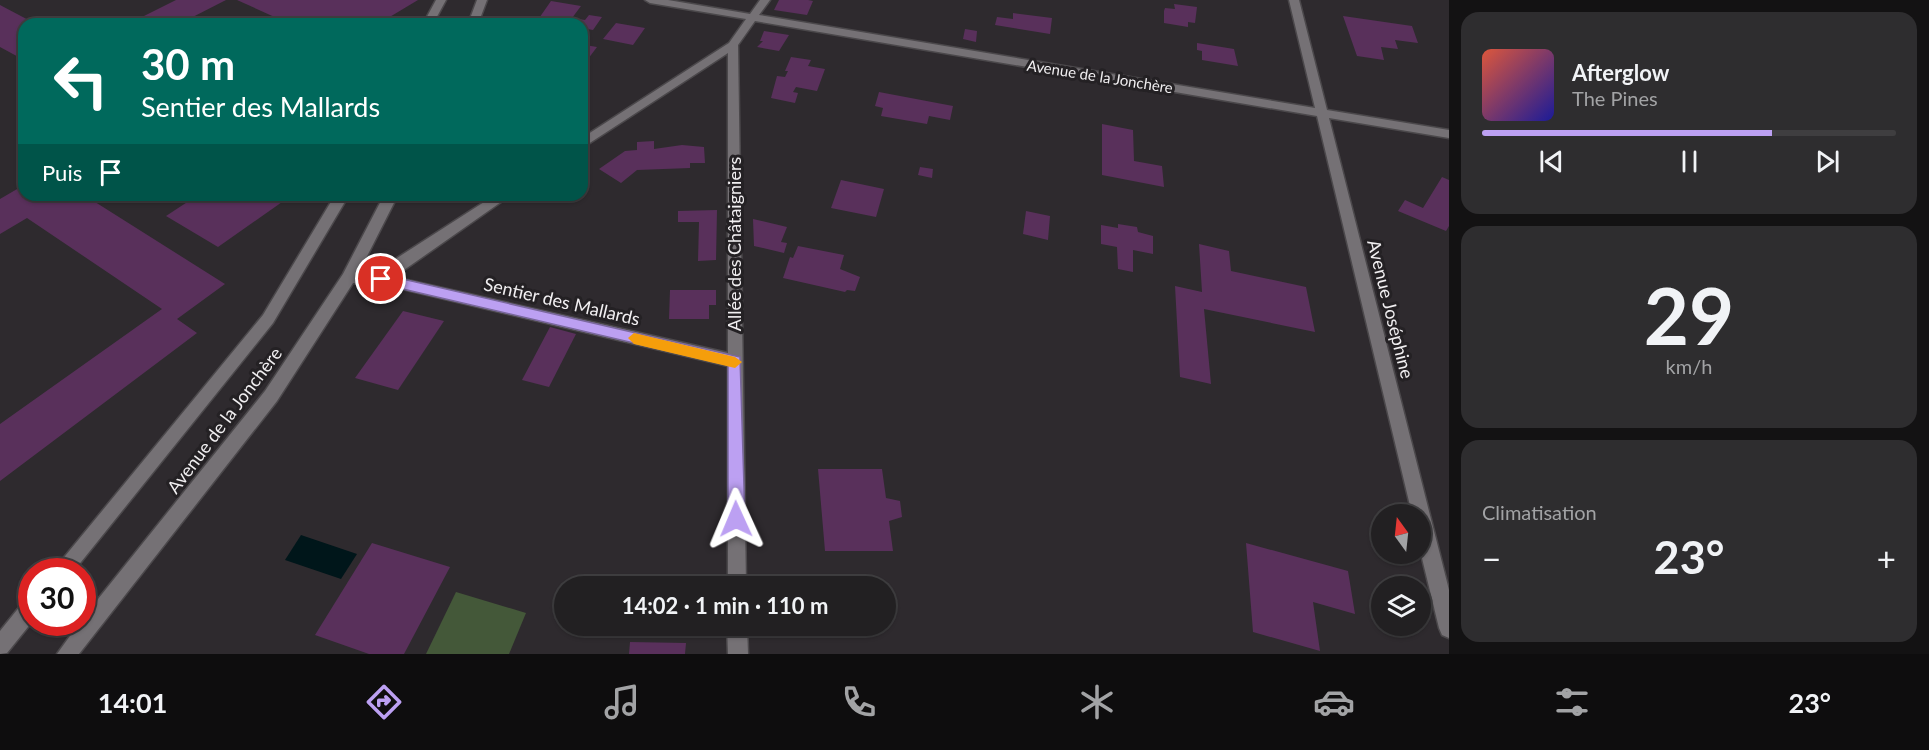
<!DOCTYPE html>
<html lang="fr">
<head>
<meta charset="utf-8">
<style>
  :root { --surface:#222022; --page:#2e2d2f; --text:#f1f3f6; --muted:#a2a3a5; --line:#3f3e40; --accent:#bca0f2 }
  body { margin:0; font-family:Lato,sans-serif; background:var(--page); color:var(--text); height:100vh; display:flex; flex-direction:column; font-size:22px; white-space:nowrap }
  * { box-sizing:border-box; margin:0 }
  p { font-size:20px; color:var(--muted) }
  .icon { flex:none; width:33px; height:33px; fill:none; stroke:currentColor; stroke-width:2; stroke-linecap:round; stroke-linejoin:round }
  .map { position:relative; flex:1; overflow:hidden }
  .drawer { display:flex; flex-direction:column; gap:12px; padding:12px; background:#131213; width:480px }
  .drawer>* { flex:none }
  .top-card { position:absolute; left:18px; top:18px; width:570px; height:183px; border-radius:18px; box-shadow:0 2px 4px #0004,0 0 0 2px var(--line); background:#00695c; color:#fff; overflow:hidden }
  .needle { width:39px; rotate:345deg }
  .tools { position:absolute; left:1371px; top:504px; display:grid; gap:12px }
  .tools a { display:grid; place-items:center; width:60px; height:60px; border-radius:50%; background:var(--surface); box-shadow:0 2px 4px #0004,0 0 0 2px var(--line); font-size:30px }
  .speed { position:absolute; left:18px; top:558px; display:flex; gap:12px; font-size:30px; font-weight:700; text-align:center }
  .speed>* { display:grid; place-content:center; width:78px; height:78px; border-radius:50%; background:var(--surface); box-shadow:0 2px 4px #0004,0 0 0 2px var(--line); line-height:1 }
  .speed .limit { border:9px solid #d22; background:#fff; color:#111 }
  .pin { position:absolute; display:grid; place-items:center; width:51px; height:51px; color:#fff; margin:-26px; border:3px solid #fff; border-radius:50%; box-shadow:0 2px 6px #0007 }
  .me { position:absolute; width:66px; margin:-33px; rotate:359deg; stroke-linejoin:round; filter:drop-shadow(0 0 4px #0008) }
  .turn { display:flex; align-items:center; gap:21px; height:126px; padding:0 24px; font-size:27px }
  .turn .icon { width:78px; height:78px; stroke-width:2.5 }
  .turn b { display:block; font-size:42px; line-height:51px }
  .then { display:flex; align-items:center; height:57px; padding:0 24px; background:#0003; gap:12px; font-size:22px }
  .big { font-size:45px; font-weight:700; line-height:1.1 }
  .drawer .widget { flex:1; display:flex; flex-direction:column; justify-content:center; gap:9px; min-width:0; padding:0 21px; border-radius:18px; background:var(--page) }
  .drawer .dial { align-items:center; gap:0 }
  .dial b { font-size:78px; line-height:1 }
  .song { display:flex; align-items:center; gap:18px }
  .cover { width:72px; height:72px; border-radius:9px; background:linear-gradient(135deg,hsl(10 70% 55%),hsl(240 70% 35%)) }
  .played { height:6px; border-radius:3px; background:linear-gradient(90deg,var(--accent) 70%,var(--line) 70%) }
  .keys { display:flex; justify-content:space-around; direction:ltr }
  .heat { display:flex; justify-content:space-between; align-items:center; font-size:33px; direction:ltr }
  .trip { position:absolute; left:554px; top:576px; width:342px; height:60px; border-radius:30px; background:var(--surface); box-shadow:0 2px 4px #0004,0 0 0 2px var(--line); font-weight:700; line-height:60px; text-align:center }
  .tab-bar { display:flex; height:96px; justify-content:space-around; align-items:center; background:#0e0d0e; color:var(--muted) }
  .tab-bar .icon { width:42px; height:42px }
  .tab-bar .selected { color:var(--accent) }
  .tab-bar b { font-size:27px; color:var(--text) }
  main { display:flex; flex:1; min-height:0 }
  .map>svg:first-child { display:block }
  .green { fill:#445839 }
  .water { fill:#00161a }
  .building { fill:#59305b }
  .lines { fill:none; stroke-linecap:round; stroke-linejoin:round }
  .minor-casing { stroke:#4b484b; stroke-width:3 }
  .minor { fill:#757175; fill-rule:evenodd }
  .route { fill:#bca0f2; stroke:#7a689d; stroke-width:1.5 }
  .slow { fill:#f59e0b }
  .labels { text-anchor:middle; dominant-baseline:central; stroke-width:6; stroke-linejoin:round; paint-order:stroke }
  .far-street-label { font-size:15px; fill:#f1eff1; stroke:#242124 }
  .street-label { font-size:18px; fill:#f1eff1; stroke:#242124 }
</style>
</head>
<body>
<main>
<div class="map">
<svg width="1449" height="654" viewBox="0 0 1449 654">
  <rect width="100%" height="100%" fill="#2e2a2e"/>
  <path class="green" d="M456,592L526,613L509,654H426Z"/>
  <path class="water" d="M301,535L357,554L341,579L285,560Z"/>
  <g class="building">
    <path d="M176,0H226L179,24H128Z"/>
    <path d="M237,0H418L378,24H290Z"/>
    <path d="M779,0H808L813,1L807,15L774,10Z"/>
    <path d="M551,1L581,6L572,18L585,20L589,15L602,17L593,30L582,28V24H535Z"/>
    <path d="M1174,4L1197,7L1195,23L1188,22V27L1164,23V11L1165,8L1175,9Z"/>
    <path d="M0,5L36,24H24V60L0,47Z"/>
    <path d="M1013,13L1052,18L1050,34L995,25L997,17L1013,19Z"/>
    <path d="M1343,16L1412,26L1418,43L1395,40L1398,49L1381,47L1384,60L1357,56Z"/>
    <path d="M616,23L645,28L633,45L603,39Z"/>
    <path d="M965,29L977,31L976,42L963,39Z"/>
    <path d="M764,31L789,35L779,51L757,47L763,41H760Z"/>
    <path d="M1197,43L1234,49L1238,66L1202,60V51L1197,50Z"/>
    <path d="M585,45L597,47L588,59L582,58Z"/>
    <path d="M791,57L811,60L808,66L825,69L817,91L796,87L793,92L798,93L795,103L771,98L777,76L785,77L788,71H785Z"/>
    <path d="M879,92L953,106L950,120L929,116L927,124L881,116L883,108L875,106Z"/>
    <path d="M1102,124L1133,130L1134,161L1162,166L1164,187L1102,175Z"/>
    <path d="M654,141V149L682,145L704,147L705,163H690V168L637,170L621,183L599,169L625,151L637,150V142Z"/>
    <path d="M920,167L933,169L932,178L918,175Z"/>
    <path d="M1442,177L1449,180V226L1446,231L1398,211L1405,200L1423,208Z"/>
    <path d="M841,180L884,189L876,217L831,208Z"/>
    <path d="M24,185V195H42L53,203L66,195H84L225,284L177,319L197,333L0,481V424L162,309L27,218L0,234V199Z"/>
    <path d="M198,195H292L218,247L166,216Z"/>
    <path d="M717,210L716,260L698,261L699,222H678V211Z"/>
    <path d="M1026,211L1050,216L1048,240L1023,234Z"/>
    <path d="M753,219L787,227L781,242L787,243L784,253L754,246Z"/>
    <path d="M1118,224L1137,227L1138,232L1153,236V254L1133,250V272L1118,269L1117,247L1101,244V225L1118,228Z"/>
    <path d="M1199,244L1229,251L1231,271L1306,287L1315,332L1204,309L1211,384L1180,377L1175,286L1202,292Z"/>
    <path d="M798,246L844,255L840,269L860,277L855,291L847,290L845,292L783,278L790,257L793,258Z"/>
    <path d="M670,290H716V305H709V319H669Z"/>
    <path d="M403,311L444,321L398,390L355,378Z"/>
    <path d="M550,327L576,334L549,387L522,380Z"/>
    <path d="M818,469H882L886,498L900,501L902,517L889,521L893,551H825Z"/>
    <path d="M372,543L450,567L404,654H369L315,635Z"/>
    <path d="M1246,543L1348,571L1355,614L1313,602L1320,651L1253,632Z"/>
    <path d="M630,642L686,643L685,654H629Z"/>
  </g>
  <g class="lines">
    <defs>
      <g id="minor">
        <path d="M436,0H446L433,24H423Z"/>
        <path d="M477,0H487L478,24H468Z"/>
        <path d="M645,0H668L750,14L760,0H770L759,15L1315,108L1289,0H1299L1327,110L1449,130V138L1329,118L1449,590V638L1442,635L1439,628L1420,550V514H1412L1317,116L755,21L738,45L746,586H728V366L381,284L353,283L277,401L79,654H57L80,622H82V619L265,391L343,274L384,195H398L359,272L378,273L397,258L495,195H511L394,277L728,353V53L582,148V138L729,43L746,19L650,3Z"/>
        <path d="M335,195H349L273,323L73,572H52L263,315Z"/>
        <path d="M32,598V622L7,653L0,654V631L25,600Z"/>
        <path d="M727,626H747L748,654H728Z"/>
      </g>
    </defs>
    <use href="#minor" class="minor-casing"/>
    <use href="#minor" class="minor"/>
  </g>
  <path class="route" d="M381,274L740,357L745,519L742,524L736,527L731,524L728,519V365L377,283L375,279Z"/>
  <path class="slow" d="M634,333L735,357L742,362L735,368L634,344L628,338Z"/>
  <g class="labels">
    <g class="far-street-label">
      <text transform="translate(1100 76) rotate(9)">Avenue de la Jonchère</text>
    </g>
    <g class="street-label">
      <text transform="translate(734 244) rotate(-90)">Allée des Châtaigniers</text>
      <text transform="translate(562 301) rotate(13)">Sentier des Mallards</text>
      <text transform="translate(1391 309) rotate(76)">Avenue Joséphine</text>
      <text transform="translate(224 420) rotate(-53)">Avenue de la Jonchère</text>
    </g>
  </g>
</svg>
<div class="tools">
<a><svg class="needle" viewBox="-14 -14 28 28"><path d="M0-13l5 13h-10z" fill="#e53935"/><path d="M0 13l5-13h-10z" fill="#a2a3a5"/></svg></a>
<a><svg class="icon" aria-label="layers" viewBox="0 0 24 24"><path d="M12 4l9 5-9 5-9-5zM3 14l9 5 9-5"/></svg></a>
</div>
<div class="speed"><div class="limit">30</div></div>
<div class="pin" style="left:381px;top:279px;background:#d93025"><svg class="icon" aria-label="arrive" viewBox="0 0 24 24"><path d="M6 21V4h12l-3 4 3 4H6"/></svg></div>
<svg class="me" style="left:736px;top:519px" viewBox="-20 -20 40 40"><path d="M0-17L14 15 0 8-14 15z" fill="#bca0f2" stroke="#fff" stroke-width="4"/></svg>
<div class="trip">14:02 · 1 min · 110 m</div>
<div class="top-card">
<div class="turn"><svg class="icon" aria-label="left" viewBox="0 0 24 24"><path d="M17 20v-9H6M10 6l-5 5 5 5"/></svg><div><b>30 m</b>Sentier des Mallards</div></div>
<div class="then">Puis<svg class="icon" aria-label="arrive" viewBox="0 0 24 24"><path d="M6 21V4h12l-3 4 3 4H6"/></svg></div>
</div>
</div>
<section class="drawer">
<div class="widget">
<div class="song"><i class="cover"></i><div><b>Afterglow</b><p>The Pines</p></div></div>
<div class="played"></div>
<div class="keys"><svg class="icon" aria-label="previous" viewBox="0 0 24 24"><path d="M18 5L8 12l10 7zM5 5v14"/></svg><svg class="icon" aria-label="pause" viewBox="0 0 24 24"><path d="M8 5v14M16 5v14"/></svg><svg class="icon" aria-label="next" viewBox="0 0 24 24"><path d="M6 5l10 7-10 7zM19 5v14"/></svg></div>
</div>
<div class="widget dial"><b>29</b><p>km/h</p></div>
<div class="widget"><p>Climatisation</p>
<div class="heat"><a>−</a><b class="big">23°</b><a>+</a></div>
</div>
</section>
</main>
<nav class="tab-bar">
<b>14:01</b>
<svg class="icon selected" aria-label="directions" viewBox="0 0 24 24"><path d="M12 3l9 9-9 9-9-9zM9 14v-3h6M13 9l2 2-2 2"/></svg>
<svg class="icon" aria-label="music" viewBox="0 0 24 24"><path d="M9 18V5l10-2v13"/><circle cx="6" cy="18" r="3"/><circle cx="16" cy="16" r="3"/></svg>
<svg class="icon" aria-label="phone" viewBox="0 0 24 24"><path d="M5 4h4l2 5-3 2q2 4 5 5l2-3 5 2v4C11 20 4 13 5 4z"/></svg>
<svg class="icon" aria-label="climate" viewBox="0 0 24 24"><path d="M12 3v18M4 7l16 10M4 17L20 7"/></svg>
<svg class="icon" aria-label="car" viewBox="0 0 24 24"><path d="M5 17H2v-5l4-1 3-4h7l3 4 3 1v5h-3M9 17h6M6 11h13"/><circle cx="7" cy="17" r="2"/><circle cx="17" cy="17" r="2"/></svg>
<svg class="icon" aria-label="filters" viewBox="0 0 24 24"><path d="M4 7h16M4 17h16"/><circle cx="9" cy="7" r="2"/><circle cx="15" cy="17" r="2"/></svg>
<b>23°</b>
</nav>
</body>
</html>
